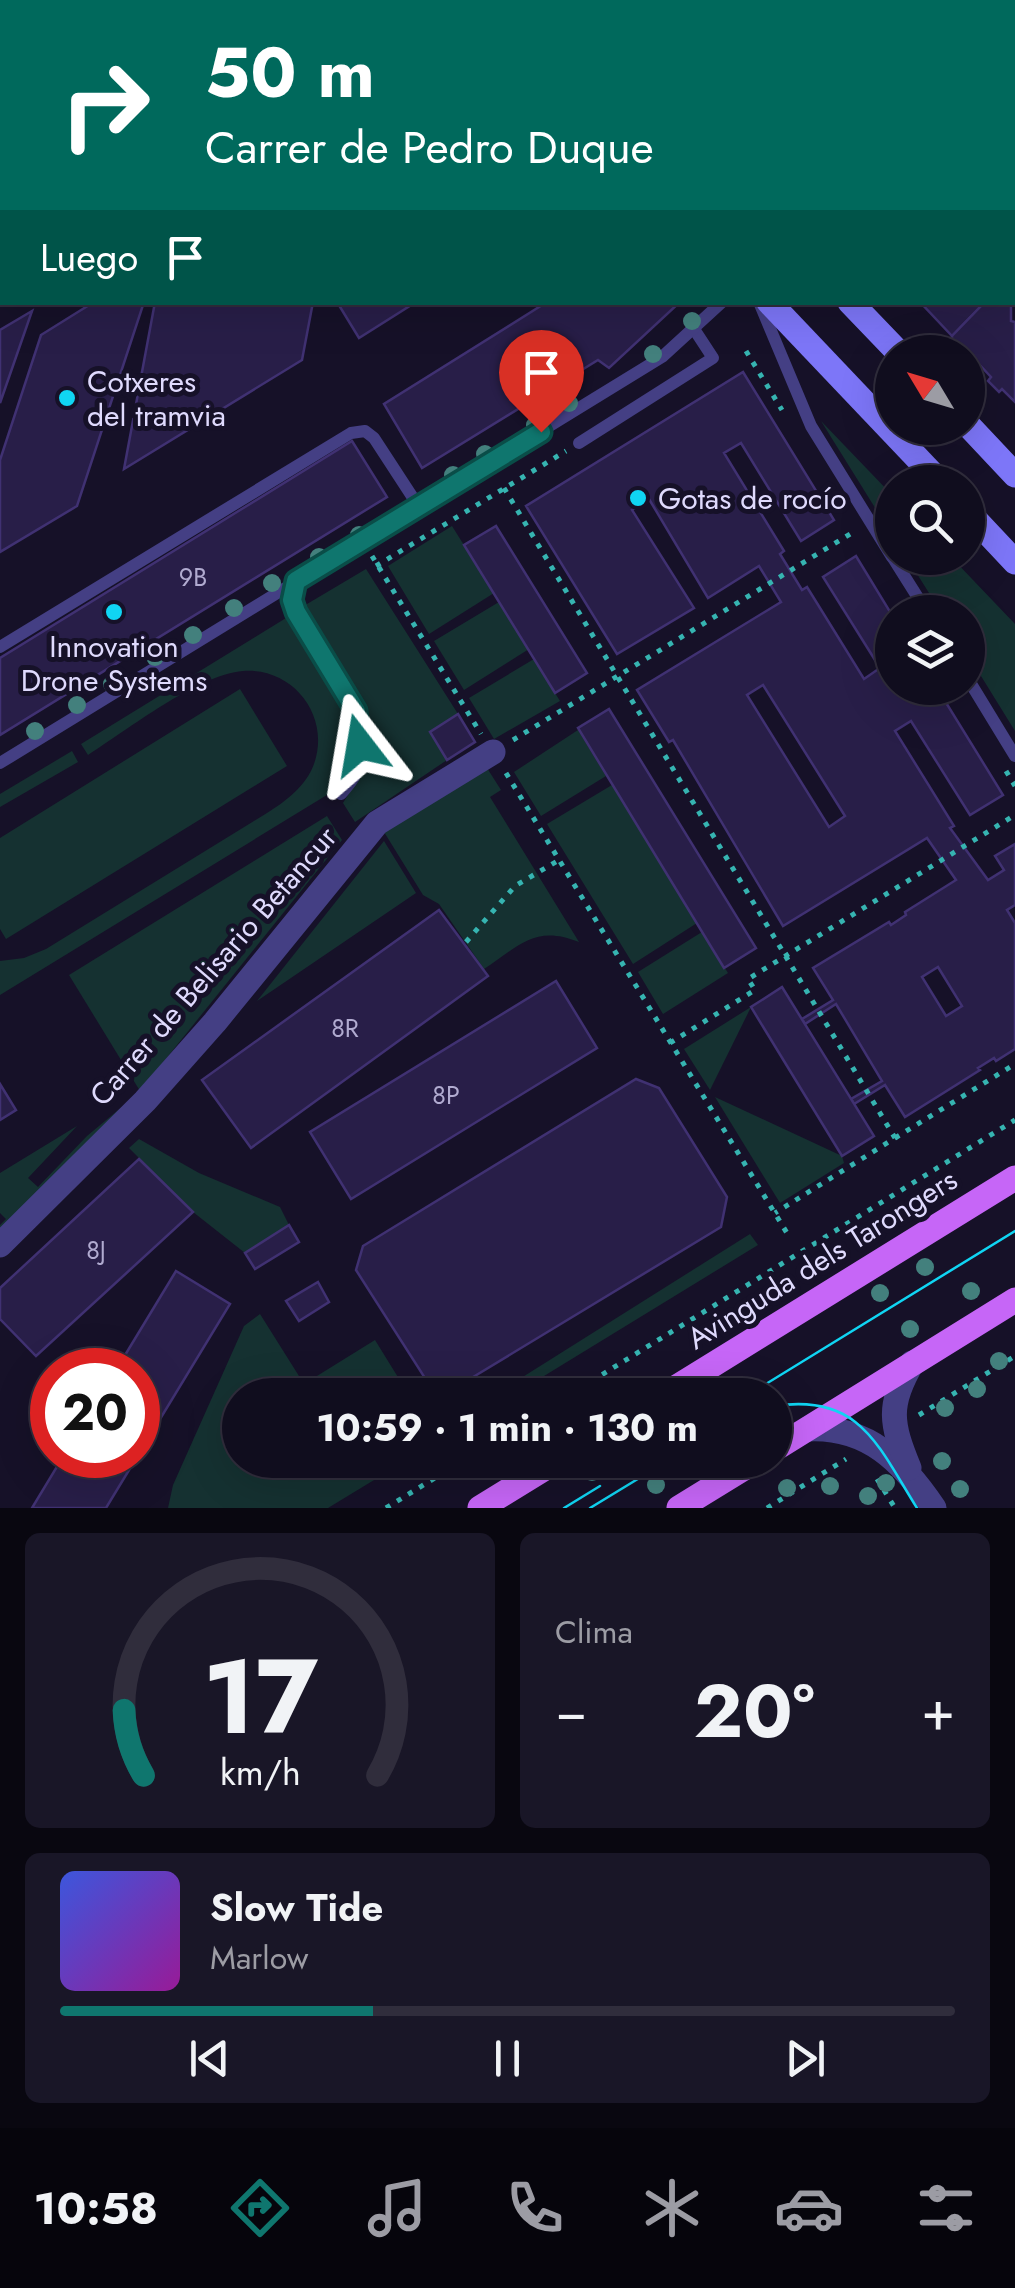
<!DOCTYPE html>
<html lang="es">
<head>
<meta charset="utf-8">
<style>
  :root { --surface:#100d1e; --page:#191627; --text:#f1f3f6; --muted:#9c9ca4; --line:#302d3c; --accent:#0f766e }
  body { margin:0; font-family:Jost,sans-serif; background:var(--page); color:var(--text); height:100vh; display:flex; flex-direction:column; font-size:38px; white-space:nowrap }
  * { box-sizing:border-box; margin:0 }
  p { font-size:32px; color:var(--muted) }
  .icon { flex:none; width:55px; height:55px; fill:none; stroke:currentColor; stroke-width:2; stroke-linecap:round; stroke-linejoin:round }
  .map { position:relative; height:1508px; overflow:hidden }
  .panel { display:flex; flex-direction:column; gap:25px; padding:25px; background:#090710; flex:1 }
  .panel>* { flex:none }
  .top-card { position:absolute; left:0px; top:0px; width:1015px; height:305px; box-shadow:0 10px 40px #0002,0 0 0 2px var(--line); background:#00695c; color:#fff; overflow:hidden }
  .needle { width:65px; rotate:308deg }
  .buttons { position:absolute; left:875px; top:335px; display:grid; gap:20px }
  .buttons a { display:grid; place-items:center; width:110px; height:110px; border-radius:50%; background:var(--surface); box-shadow:0 10px 40px #0002,0 0 0 2px var(--line); font-size:50px }
  .speed { position:absolute; left:30px; top:1348px; display:flex; gap:20px; font-size:50px; font-weight:700; text-align:center }
  .speed>* { display:grid; place-content:center; width:130px; height:130px; border-radius:50%; background:var(--surface); box-shadow:0 10px 40px #0002,0 0 0 2px var(--line); line-height:1 }
  .speed .limit { border:15px solid #d22; background:#fff; color:#111 }
  .pin { position:absolute; display:grid; place-items:center; width:85px; height:85px; color:#fff; margin:-102px -42px; border-radius:50% 50% 50% 0; rotate:-45deg; box-shadow:0 0 10px #0007 }
  .pin .icon { rotate:45deg }
  .me { position:absolute; width:110px; margin:-55px; rotate:346deg; stroke-linejoin:round; filter:drop-shadow(0 0 8px #0008) }
  .turn { display:flex; align-items:center; gap:35px; height:210px; padding:0 40px; font-size:45px }
  .turn .icon { width:130px; height:130px; stroke-width:2.5 }
  .turn b { display:block; font-size:70px; line-height:85px }
  .then { display:flex; align-items:center; height:95px; padding:0 40px; background:#0003; gap:20px; font-size:38px }
  .big { font-size:75px; font-weight:700; line-height:1.1 }
  .panel .tile { flex:1; display:flex; flex-direction:column; justify-content:center; gap:15px; min-width:0; padding:0 35px; border-radius:15px; background:var(--page) }
  .panel .dial { align-items:center; gap:0 }
  .dial svg { height:260px; overflow:visible; fill:none; stroke:var(--line); stroke-width:7; stroke-linecap:round; text-anchor:middle }
  .dial text { fill:var(--text); stroke:none }
  .song { display:flex; align-items:center; gap:30px }
  .cover { width:120px; height:120px; border-radius:15px; background:linear-gradient(135deg,hsl(230 70% 55%),hsl(300 70% 35%)) }
  .played { height:10px; border-radius:5px; background:linear-gradient(90deg,var(--accent) 35%,var(--line) 35%) }
  .keys { display:flex; justify-content:space-around; direction:ltr }
  .heat { display:flex; justify-content:space-between; align-items:center; font-size:55px; direction:ltr }
  .panel .tiles { flex:1; display:grid; gap:25px; grid-template-columns:1fr 1fr }
  .tile:last-child { grid-column:span 2 }
  .trip { position:absolute; left:222px; top:1378px; width:570px; height:100px; border-radius:50px; background:var(--surface); box-shadow:0 10px 40px #0002,0 0 0 2px var(--line); font-weight:700; line-height:100px; text-align:center }
  .dock { display:flex; height:160px; justify-content:space-around; align-items:center; background:#06050c; color:var(--muted) }
  .dock .icon { width:70px; height:70px }
  .dock .on { color:var(--accent) }
  .dock b { font-size:45px; color:var(--text) }
  .map>svg:first-child { display:block }
  .green { fill:#153131 }
  .building { fill:#281e48; stroke:#403172; stroke-width:2.5; fill-rule:evenodd }
  .lines { fill:none; stroke-linecap:round; stroke-linejoin:round }
  .path { stroke:#36b4b1; stroke-width:5; stroke-dasharray:5 8; stroke-linecap:butt }
  .lane { stroke:#443f84; stroke-width:12 }
  .street { stroke:#443f84; stroke-width:25 }
  .secondary { stroke:#7d76f8; stroke-width:25 }
  .primary { stroke:#c666f7; stroke-width:25 }
  .tram { stroke:#10d5f3; stroke-width:2.5 }
  .tree { fill:#43807d }
  .route-casing { stroke:#0a4d48; stroke-width:25 }
  .route { stroke:#0f766e; stroke-width:18 }
  .poi-dot { fill:#10d5f3; stroke:#161128; stroke-width:4 }
  .labels { text-anchor:middle; dominant-baseline:central; stroke-width:10; stroke-linejoin:round; paint-order:stroke }
  .number-label { font-size:25px; fill:#b1abd0 }
  .poi-label { font-size:30px; fill:#dfdafd; stroke:#161128; text-anchor:start }
  .street-label { font-size:30px; fill:#dfdafd; stroke:#161128 }
</style>
</head>
<body>
<div class="map">
<svg width="1015" height="1508" viewBox="0 0 1015 1508">
  <rect width="100%" height="100%" fill="#161128"/>
  <g class="green">
    <path d="M821,421L892,495V535Z"/>
    <path d="M452,526L494,593L429,634L388,566Z"/>
    <path d="M907,558H952L1015,624V731L968,655V612H941Z"/>
    <path d="M366,569L458,714L430,732L447,760L355,822L343,803C351,790 362,776 366,762C383,711 327,648 302,607Z"/>
    <path d="M499,602L529,649L464,690L434,641Z"/>
    <path d="M286,618C323,676 367,715 340,787L0,995V961L24,958L46,949L267,813C286,801 306,786 314,764C331,716 293,667 243,671C199,674 127,730 88,755L81,744Z"/>
    <path d="M534,659L560,701L494,739L469,698Z"/>
    <path d="M240,689L287,766L6,939L0,929V838Z"/>
    <path d="M578,730L606,776L541,816L514,772Z"/>
    <path d="M72,751L78,762L0,807V794Z"/>
    <path d="M487,768L501,790L490,797L579,942C535,924 519,946 484,969L439,904L423,895L384,832Z"/>
    <path d="M612,785L697,923L633,964L547,824Z"/>
    <path d="M327,816L342,840L140,1091L69,975Z"/>
    <path d="M384,841L416,893L257,1001Z"/>
    <path d="M702,932L728,973L663,1014L638,972Z"/>
    <path d="M751,1007L710,1090L684,1049Z"/>
    <path d="M135,1096L0,1234V1225L6,1219L0,1213V1173L77,1126L28,1178L38,1187L87,1136Z"/>
    <path d="M715,1097L842,1156L844,1163L780,1203Z"/>
    <path d="M139,1139L199,1173L280,1207L289,1225L245,1253L193,1212L129,1148Z"/>
    <path d="M750,1234L758,1245L513,1395H494Z"/>
    <path d="M260,1314L304,1384L375,1340L409,1395H240V1460H407L328,1508H168L173,1485L244,1326Z"/>
  </g>
  <g class="building">
    <path d="M632,0H742L740,2Z"/>
    <path d="M807,0H916L805,2Z"/>
    <path d="M94,302H144L77,506L0,552V460L41,335Z"/>
    <path d="M155,302H313L302,360L124,469Z"/>
    <path d="M337,302H416L359,338Z"/>
    <path d="M547,302H680L609,368L598,360L422,468L384,404Z"/>
    <path d="M920,302H985L952,336Z"/>
    <path d="M985,302H1011V321L1015,322V402L1002,389L999,392L988,381L991,377L960,344L957,348L952,343V336Z"/>
    <path d="M32,311L0,403V330Z"/>
    <path d="M743,372L834,520L801,541L741,443L724,453L784,551L780,554L802,590L807,587L864,679L880,668L823,577L856,556L892,615V688H937L1003,795L970,815L911,721L895,731L954,826L950,828L988,880L1004,870L995,856L1015,844V905L1007,910L1015,923V1049L996,1061L994,1058L978,1068L980,1070L905,1117L885,1085L854,1104L851,1099L882,1081L836,1004L805,1024L802,1019L833,1000L813,968L889,922L891,925L906,915L905,912L956,880L927,838L783,926L673,740L669,742L637,690L781,602L759,566L708,598L649,499L632,510L694,608L617,654L526,506ZM763,685L845,816L829,827L747,695ZM938,967L962,1006L946,1016L922,977Z"/>
    <path d="M352,441L387,497L0,735V658Z"/>
    <path d="M496,526L587,673L555,693L464,545Z"/>
    <path d="M609,709L756,948L724,968L578,728Z"/>
    <path d="M458,714L475,742L447,760L430,732Z"/>
    <path d="M439,910L488,976L251,1148L202,1080Z"/>
    <path d="M556,981L597,1048L351,1199L310,1132Z"/>
    <path d="M782,987L874,1136L842,1156L751,1007Z"/>
    <path d="M636,1079L659,1088L727,1197L721,1227L450,1391L430,1386L356,1270L363,1246Z"/>
    <path d="M0,1084L16,1110L0,1120Z"/>
    <path d="M139,1159L193,1212L36,1356L0,1319V1288Z"/>
    <path d="M289,1225L299,1242L255,1269L245,1253Z"/>
    <path d="M176,1271L230,1304L106,1508H32L64,1455H138V1370H116Z"/>
    <path d="M318,1282L329,1302L299,1321L286,1301Z"/>
  </g>
  <g class="lines">
    <g class="path">
      <path d="M746,351L782,410"/>
      <path d="M504,488L895,1138L775,1213"/>
      <path d="M372,556L481,734"/>
      <path d="M376,566L566,451"/>
      <path d="M513,740L855,531"/>
      <path d="M1006,771L1015,786"/>
      <path d="M506,773L790,1238"/>
      <path d="M466,942L515,886L559,860"/>
      <path d="M670,1043L755,990L748,979L1015,815"/>
      <path d="M895,1138L1015,1064"/>
      <path d="M569,1395L1015,1120"/>
      <path d="M919,1415L1015,1356"/>
      <path d="M877,1479L895,1508"/>
      <path d="M386,1508L464,1460"/>
      <path d="M767,1508L846,1459"/>
    </g>
    <g class="lane">
      <path d="M759,302L811,426L892,557"/>
      <path d="M579,443L713,358L694,329"/>
      <path d="M893,558L927,612"/>
      <path d="M297,581L292,600L296,612C324,658 379,718 355,775C352,782 345,789 341,794"/>
      <path d="M0,647L351,433L365,431L374,438L419,507"/>
      <path d="M968,679L1015,756"/>
      <path d="M0,763L662,357L722,302"/>
    </g>
    <g class="street">
      <path d="M781,2L784,0"/>
      <path d="M0,1245L145,1101L215,1022L377,823L493,752"/>
      <path d="M808,1429C868,1426 903,1462 934,1508"/>
      <path d="M909,1468C891,1424 887,1405 912,1363"/>
    </g>
    <g class="secondary">
      <path d="M482,0L484,2"/>
      <path d="M540,0L544,2"/>
      <path d="M563,0L564,2"/>
      <path d="M769,302L940,482"/>
      <path d="M850,302L898,352"/>
      <path d="M968,425L1015,475"/>
      <path d="M968,512L1015,562"/>
    </g>
    <g class="primary">
      <path d="M664,1395L1015,1178"/>
      <path d="M775,1449L1015,1300"/>
      <path d="M480,1508L558,1460"/>
      <path d="M679,1508L757,1460"/>
    </g>
    <g class="tram">
      <path d="M748,1395L1015,1231"/>
      <path d="M775,1406C860,1393 878,1446 917,1508"/>
      <path d="M564,1508L600,1486"/>
      <path d="M590,1508L669,1460"/>
    </g>
  </g>
  <g class="tree">
    <circle cx="692" cy="321" r="9"/>
    <circle cx="653" cy="354" r="9"/>
    <circle cx="569" cy="403" r="9"/>
    <circle cx="535" cy="425" r="9"/>
    <circle cx="485" cy="454" r="9"/>
    <circle cx="453" cy="475" r="9"/>
    <circle cx="359" cy="535" r="9"/>
    <circle cx="319" cy="557" r="9"/>
    <circle cx="272" cy="583" r="9"/>
    <circle cx="234" cy="608" r="9"/>
    <circle cx="193" cy="635" r="9"/>
    <circle cx="155" cy="657" r="9"/>
    <circle cx="112" cy="684" r="9"/>
    <circle cx="77" cy="705" r="9"/>
    <circle cx="35" cy="731" r="9"/>
    <circle cx="925" cy="1267" r="9"/>
    <circle cx="971" cy="1291" r="9"/>
    <circle cx="880" cy="1293" r="9"/>
    <circle cx="910" cy="1329" r="9"/>
    <circle cx="999" cy="1361" r="9"/>
    <circle cx="977" cy="1389" r="9"/>
    <circle cx="945" cy="1408" r="9"/>
    <circle cx="942" cy="1461" r="9"/>
    <circle cx="592" cy="1472" r="9"/>
    <circle cx="886" cy="1483" r="9"/>
    <circle cx="656" cy="1485" r="9"/>
    <circle cx="830" cy="1486" r="9"/>
    <circle cx="787" cy="1488" r="9"/>
    <circle cx="960" cy="1489" r="9"/>
    <circle cx="868" cy="1496" r="9"/>
  </g>
  <g class="lines">
    <defs>
      <path id="route" d="M360,745L356,711L296,612L292,600L296,581L541,432"/>
    </defs>
    <use href="#route" class="route-casing"/>
    <use href="#route" class="route"/>
  </g>
  <g class="poi-dot">
    <circle cx="67" cy="398" r="10"/>
    <circle cx="638" cy="498" r="10"/>
    <circle cx="114" cy="612" r="10"/>
  </g>
  <g class="labels">
    <g class="number-label">
      <text x="193" y="577">9B</text>
      <text x="345" y="1028">8R</text>
      <text x="446" y="1095">8P</text>
      <text x="96" y="1250">8J</text>
    </g>
    <g class="poi-label">
      <text x="87" y="381">Cotxeres<tspan x="87" dy="34">del tramvia</tspan></text>
      <text x="658" y="498">Gotas de rocío</text>
      <text x="114" y="646" text-anchor="middle">Innovation<tspan x="114" dy="34">Drone Systems</tspan></text>
    </g>
    <g class="street-label">
      <text transform="translate(213 966) rotate(-49)">Carrer de Belisario Betancur</text>
      <text transform="translate(822 1259) rotate(-32)">Avinguda dels Tarongers</text>
    </g>
  </g>
</svg>
<div class="buttons">
<a><svg class="needle" viewBox="-14 -14 28 28"><path d="M0-13l5 13h-10z" fill="#e53935"/><path d="M0 13l5-13h-10z" fill="#9c9ca4"/></svg></a>
<a><svg class="icon" aria-label="search" viewBox="0 0 24 24"><circle cx="10" cy="10" r="6"/><path d="M15 15l6 6"/></svg></a>
<a><svg class="icon" aria-label="layers" viewBox="0 0 24 24"><path d="M12 4l9 5-9 5-9-5zM3 14l9 5 9-5"/></svg></a>
</div>
<div class="speed"><div class="limit">20</div></div>
<div class="pin" style="left:541px;top:432px;background:#d93025"><svg class="icon" aria-label="arrive" viewBox="0 0 24 24"><path d="M6 21V4h12l-3 4 3 4H6"/></svg></div>
<svg class="me" style="left:360px;top:745px" viewBox="-20 -20 40 40"><path d="M0-17L14 15 0 8-14 15z" fill="#0f766e" stroke="#fff" stroke-width="4"/></svg>
<div class="trip">10:59 · 1 min · 130 m</div>
<div class="top-card">
<div class="turn"><svg class="icon" aria-label="right" viewBox="0 0 24 24"><path d="M7 20v-9h11M14 6l5 5-5 5"/></svg><div><b>50 m</b>Carrer de Pedro Duque</div></div>
<div class="then">Luego<svg class="icon" aria-label="arrive" viewBox="0 0 24 24"><path d="M6 21V4h12l-3 4 3 4H6"/></svg></div>
</div>
</div>
<section class="panel">
<div class="tiles">
<div class="tile dial"><svg viewBox="0 0 100 80">
<path d="M14 69A42 42 0 1 1 86 69"/>
<path d="M14 69A42 42 0 0 1 8 49" stroke="#0f766e"/>
<text x="50" y="56" font-size="32" font-weight="700">17</text>
<text x="50" y="72" font-size="11">km/h</text>
</svg></div>
<div class="tile"><p>Clima</p>
<div class="heat"><a>−</a><b class="big">20°</b><a>+</a></div>
</div>
<div class="tile">
<div class="song"><i class="cover"></i><div><b>Slow Tide</b><p>Marlow</p></div></div>
<div class="played"></div>
<div class="keys"><svg class="icon" aria-label="previous" viewBox="0 0 24 24"><path d="M18 5L8 12l10 7zM5 5v14"/></svg><svg class="icon" aria-label="pause" viewBox="0 0 24 24"><path d="M8 5v14M16 5v14"/></svg><svg class="icon" aria-label="next" viewBox="0 0 24 24"><path d="M6 5l10 7-10 7zM19 5v14"/></svg></div>
</div>
</div>
</section>
<nav class="dock">
<b>10:58</b>
<svg class="icon on" aria-label="directions" viewBox="0 0 24 24"><path d="M12 3l9 9-9 9-9-9zM9 14v-3h6M13 9l2 2-2 2"/></svg>
<svg class="icon" aria-label="music" viewBox="0 0 24 24"><path d="M9 18V5l10-2v13"/><circle cx="6" cy="18" r="3"/><circle cx="16" cy="16" r="3"/></svg>
<svg class="icon" aria-label="phone" viewBox="0 0 24 24"><path d="M5 4h4l2 5-3 2q2 4 5 5l2-3 5 2v4C11 20 4 13 5 4z"/></svg>
<svg class="icon" aria-label="climate" viewBox="0 0 24 24"><path d="M12 3v18M4 7l16 10M4 17L20 7"/></svg>
<svg class="icon" aria-label="car" viewBox="0 0 24 24"><path d="M5 17H2v-5l4-1 3-4h7l3 4 3 1v5h-3M9 17h6M6 11h13"/><circle cx="7" cy="17" r="2"/><circle cx="17" cy="17" r="2"/></svg>
<svg class="icon" aria-label="filters" viewBox="0 0 24 24"><path d="M4 7h16M4 17h16"/><circle cx="9" cy="7" r="2"/><circle cx="15" cy="17" r="2"/></svg>
</nav>
</body>
</html>
